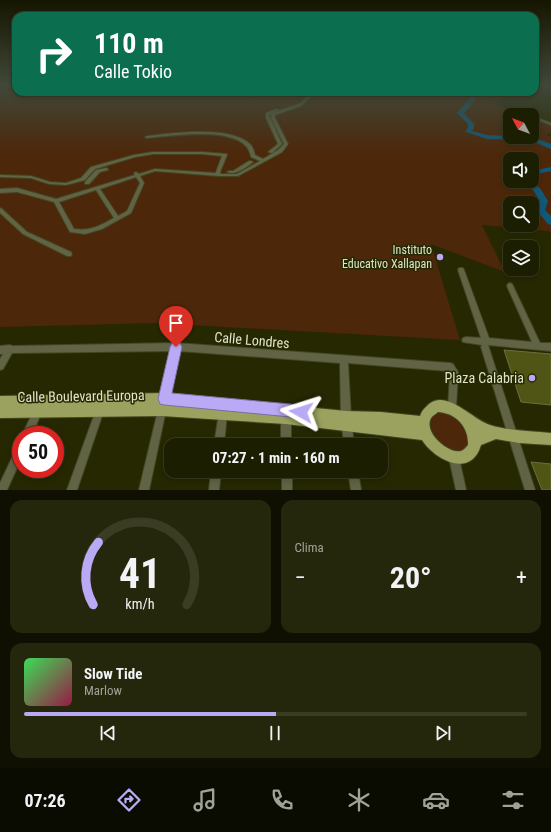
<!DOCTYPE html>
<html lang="es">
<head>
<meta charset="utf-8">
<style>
  :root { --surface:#1c1e02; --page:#25270c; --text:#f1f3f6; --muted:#a0a299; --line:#3a3c24; --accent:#baaaf6 }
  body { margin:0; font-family:"Roboto Condensed",sans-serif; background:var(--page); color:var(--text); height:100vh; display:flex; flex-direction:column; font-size:15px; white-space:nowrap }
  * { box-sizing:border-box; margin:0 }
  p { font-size:13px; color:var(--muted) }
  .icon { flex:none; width:22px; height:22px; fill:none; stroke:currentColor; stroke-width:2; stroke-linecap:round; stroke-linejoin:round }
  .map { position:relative; height:490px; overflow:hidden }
  .drawer { display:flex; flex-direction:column; gap:10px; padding:10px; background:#0f1001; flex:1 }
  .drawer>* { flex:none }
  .top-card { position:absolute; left:12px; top:12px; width:527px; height:84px; border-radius:12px; box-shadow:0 2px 6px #0003,0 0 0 1px var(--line); background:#0b6e4f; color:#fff; overflow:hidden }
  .needle { width:26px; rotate:311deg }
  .tools { position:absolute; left:503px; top:108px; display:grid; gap:8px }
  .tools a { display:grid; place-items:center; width:36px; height:36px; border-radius:8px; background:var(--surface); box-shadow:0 2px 6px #0003,0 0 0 1px var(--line); font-size:20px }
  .speed { position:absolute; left:12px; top:426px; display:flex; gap:8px; font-size:20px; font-weight:700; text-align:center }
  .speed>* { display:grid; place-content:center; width:52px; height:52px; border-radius:50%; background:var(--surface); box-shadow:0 2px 6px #0003,0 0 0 1px var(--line); line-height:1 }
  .speed .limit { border:6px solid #d22; background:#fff; color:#111 }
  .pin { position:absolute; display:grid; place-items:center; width:34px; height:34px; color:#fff; margin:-41px -17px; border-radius:50% 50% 50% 0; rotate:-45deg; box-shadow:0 0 4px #0007 }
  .pin .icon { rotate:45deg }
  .me { position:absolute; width:44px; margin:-22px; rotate:276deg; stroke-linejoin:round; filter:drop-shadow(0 0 3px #0008) }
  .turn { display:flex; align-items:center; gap:14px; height:84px; padding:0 16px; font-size:18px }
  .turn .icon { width:52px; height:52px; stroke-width:2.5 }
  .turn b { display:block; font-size:28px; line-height:34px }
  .big { font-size:30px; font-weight:700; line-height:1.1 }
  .drawer .tile { flex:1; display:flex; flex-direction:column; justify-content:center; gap:6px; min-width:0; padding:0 14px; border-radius:12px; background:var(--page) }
  .drawer .dial { align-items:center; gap:0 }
  .dial svg { height:104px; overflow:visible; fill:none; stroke:var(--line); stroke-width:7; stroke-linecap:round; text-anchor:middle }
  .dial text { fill:var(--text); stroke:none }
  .song { display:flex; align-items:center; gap:12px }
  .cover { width:48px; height:48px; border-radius:6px; background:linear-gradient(135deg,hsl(130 70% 55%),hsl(340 70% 35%)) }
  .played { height:4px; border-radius:2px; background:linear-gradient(90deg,var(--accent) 50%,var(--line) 50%) }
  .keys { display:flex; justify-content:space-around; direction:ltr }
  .heat { display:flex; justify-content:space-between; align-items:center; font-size:22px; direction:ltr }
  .drawer .tiles { flex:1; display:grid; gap:10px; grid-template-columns:1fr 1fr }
  .tile:last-child { grid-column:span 2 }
  .trip { position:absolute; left:164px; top:438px; width:224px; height:40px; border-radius:12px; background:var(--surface); box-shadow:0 2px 6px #0003,0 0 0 1px var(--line); font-weight:700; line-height:40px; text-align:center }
  .tab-bar { display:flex; height:64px; justify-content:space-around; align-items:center; background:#0b0c01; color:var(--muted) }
  .tab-bar .icon { width:28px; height:28px }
  .tab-bar .current { color:var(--accent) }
  .tab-bar b { font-size:18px; color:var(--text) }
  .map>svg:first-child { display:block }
  .green { fill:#4d2709; fill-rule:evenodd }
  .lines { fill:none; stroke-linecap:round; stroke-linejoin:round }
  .river { fill:#115978; fill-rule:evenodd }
  .building { fill:#505516; stroke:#6b703f }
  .minor-casing { stroke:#444622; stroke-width:2 }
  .major-casing { stroke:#444622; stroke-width:2 }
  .minor { fill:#606445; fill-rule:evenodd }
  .major { fill:#9ba25f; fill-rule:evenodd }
  .route { fill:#baaaf6; stroke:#796ea0 }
  .poi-dot { fill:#baaaf6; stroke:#262802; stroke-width:1.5 }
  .labels { text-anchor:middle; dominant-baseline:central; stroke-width:3; stroke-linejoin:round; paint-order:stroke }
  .poi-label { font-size:12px; fill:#e0e4c9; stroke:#262802; text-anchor:end }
  .near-street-label { font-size:14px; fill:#e0e4c9; stroke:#262802 }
  .near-poi-label { font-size:14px; fill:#e0e4c9; stroke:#262802; text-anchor:end }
</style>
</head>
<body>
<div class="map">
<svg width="551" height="490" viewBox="0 0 551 490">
  <rect width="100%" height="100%" fill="#262802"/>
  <g class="green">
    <path d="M0,86H16V92H520L492,104L522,115H510V137H532V119L551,125V132L546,135L551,137V234L549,231L482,225L505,272L431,244L460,340L154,323L0,327ZM510,159H532V181H510ZM510,203H532V225H510Z"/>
    <path d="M445,410L464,421L470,441C458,467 417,435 434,413Z"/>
  </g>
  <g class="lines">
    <g class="river">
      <path d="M445,92C456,92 468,89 476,98L469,108L464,113L474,124V128L472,131L487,135L532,137L551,144V149L529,140L487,139L466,132L465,131L468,128V124L457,113L470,98L467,96L448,94Z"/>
      <path d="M551,167V171L532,175V171Z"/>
      <path d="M521,181C538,181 540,188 548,201L545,210L551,216V225L548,224L536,210L540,201L533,190Z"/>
    </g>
  </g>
  <g class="building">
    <path d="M504,350L551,354V405L521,402Z"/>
    <path d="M531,462L551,464V490H542Z"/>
  </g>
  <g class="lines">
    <defs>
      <g id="minor">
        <path d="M312,92H316L301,106L275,115V118L288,144L282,152L238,176H219L155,171L140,176L144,183L131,213L102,229L85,234L70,232L54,202L17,192L0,193V189L17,188L56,199L135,175L134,173L136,172L139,174L155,169L216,173V172L222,156L202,154H153L135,157L95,169L85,180L66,185L49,184L31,178L0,177V175L31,176L50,182L66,183L81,178L91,167L134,155L153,152H202L227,154V155L220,172L221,174H237L260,161L251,157C250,153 249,149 246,146C227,127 172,136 147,138L145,137L147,136C173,133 229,125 250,144C253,147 254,151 255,155L263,159L278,150L284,144L271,118V114L269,115L282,144L272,153L268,152L278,144L266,118V113L277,109L279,110L275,112L299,104ZM136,177L140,183L127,211L118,216L100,189ZM96,190L114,218C99,226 92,231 74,229L59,202Z"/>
        <path d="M532,116L551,123V125L532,118Z"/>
        <path d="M249,161H251L253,162C247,167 235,176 227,172L229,171H233Z"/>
        <path d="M106,168L108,169V170L100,172L89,184H85V182L96,170Z"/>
        <path d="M0,208L2,209L27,232L71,252L72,254L71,256H67L23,234L0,213Z"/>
        <path d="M459,268H463L464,270L489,338L532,342L507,286L508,284L510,283L512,284L513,286L540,343H551V351L488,345L535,490H525L481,347L482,345L463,342L462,340L463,338L466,337L481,338L458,270Z"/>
        <path d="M176,343L450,363L453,364L458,372L456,408L455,411L452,412L449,411L448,408L450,373L448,371L348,363L351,417L354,445H344L341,417L340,363L179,351L168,401L167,404L164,405L161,404L160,401L171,351L12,353L3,369L0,370V359L3,354H0V346L10,345L12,346Z"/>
        <path d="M100,406L103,407L104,410L77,490H67L96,410L97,407Z"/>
        <path d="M162,406L165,407L166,410L149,490H139L158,410L159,407Z"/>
        <path d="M38,407L41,408L42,411L32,435H22L35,408Z"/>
        <path d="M223,409L226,410L227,413L224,445H214L219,413L220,410Z"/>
        <path d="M286,412L289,414L291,417V445H281V417L283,414Z"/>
        <path d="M21,443V459L7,490H0V483L18,445Z"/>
        <path d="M454,453L457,455L459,458L466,490H456L449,458L451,455Z"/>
        <path d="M211,471H221L219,490H209Z"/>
        <rect x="282" y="471" width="10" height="19"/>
        <path d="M348,471H358L361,490H351Z"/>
      </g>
      <path id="major" d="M164,393L346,411L381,412L420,416C422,410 425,408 429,404C447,389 473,420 490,425C509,431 530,431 551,433V445L519,443L496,439L481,445C471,479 435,460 422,440L286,424L162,416L0,418V396ZM438,412C456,413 469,427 468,445C466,447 464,450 461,451C448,454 423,432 431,418C432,416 436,414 438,412Z"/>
    </defs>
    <use href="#minor" class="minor-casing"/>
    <use href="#major" class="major-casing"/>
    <use href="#minor" class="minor"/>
    <use href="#major" class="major"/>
  </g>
  <linearGradient id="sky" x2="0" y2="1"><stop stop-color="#151601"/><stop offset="0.55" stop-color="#414839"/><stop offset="1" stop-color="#414839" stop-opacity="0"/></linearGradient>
  <rect width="551" height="155" fill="url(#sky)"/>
  <path class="route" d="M176,341L180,343L182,347L172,393L301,405L306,407L308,412L306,416L301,418L164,405L160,404L158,399L170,347L172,343Z"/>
  <g class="poi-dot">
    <circle cx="440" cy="257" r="4"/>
    <circle cx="532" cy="378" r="4"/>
  </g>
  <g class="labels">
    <g class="poi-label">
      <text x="432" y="250">Instituto<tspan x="432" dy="14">Educativo Xallapan</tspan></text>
    </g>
    <g class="near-street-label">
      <text transform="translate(252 340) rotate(5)">Calle Londres</text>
      <text transform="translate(81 396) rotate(-1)">Calle Boulevard Europa</text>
    </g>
    <g class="near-poi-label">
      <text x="524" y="378">Plaza Calabria</text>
    </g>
  </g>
</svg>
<div class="tools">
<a><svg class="needle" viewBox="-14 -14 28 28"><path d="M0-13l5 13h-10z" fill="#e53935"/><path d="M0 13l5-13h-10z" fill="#a0a299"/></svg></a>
<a><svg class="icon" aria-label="sound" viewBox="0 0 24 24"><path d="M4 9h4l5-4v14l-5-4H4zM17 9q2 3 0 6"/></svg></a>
<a><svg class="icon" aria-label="search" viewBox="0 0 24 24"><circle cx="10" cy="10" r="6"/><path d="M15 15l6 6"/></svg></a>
<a><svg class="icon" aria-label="layers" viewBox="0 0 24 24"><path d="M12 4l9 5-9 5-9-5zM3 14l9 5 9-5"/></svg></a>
</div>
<div class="speed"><div class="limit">50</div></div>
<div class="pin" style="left:176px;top:347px;background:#d93025"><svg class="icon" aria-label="arrive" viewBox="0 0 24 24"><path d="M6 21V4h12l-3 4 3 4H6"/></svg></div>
<svg class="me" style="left:301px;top:412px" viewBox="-20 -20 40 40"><path d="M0-17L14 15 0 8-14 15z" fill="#baaaf6" stroke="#fff" stroke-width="4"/></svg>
<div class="trip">07:27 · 1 min · 160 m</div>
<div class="top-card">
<div class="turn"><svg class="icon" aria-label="right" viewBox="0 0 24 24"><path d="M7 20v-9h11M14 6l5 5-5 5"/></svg><div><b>110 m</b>Calle Tokio</div></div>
</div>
</div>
<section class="drawer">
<div class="tiles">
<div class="tile dial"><svg viewBox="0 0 100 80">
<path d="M14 69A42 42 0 1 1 86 69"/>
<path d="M14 69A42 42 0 0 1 18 21" stroke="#baaaf6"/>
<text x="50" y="56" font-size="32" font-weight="700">41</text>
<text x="50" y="72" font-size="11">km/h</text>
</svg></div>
<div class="tile"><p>Clima</p>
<div class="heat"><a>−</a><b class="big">20°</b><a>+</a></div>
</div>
<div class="tile">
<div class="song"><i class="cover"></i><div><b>Slow Tide</b><p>Marlow</p></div></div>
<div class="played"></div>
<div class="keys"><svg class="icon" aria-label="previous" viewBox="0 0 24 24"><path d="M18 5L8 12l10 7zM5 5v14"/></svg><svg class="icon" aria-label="pause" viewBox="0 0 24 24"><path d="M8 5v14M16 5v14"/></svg><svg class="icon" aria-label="next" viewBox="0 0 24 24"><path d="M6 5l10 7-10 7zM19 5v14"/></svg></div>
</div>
</div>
</section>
<nav class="tab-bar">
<b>07:26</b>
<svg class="icon current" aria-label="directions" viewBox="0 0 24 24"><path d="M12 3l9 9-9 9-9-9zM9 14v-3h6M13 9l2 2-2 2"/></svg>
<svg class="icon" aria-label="music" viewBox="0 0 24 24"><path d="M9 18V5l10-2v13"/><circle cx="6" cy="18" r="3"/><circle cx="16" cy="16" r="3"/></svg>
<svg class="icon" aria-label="phone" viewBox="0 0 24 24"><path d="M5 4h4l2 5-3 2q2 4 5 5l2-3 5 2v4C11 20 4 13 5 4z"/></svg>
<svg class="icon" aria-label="climate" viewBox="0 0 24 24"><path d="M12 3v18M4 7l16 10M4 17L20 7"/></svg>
<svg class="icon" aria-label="car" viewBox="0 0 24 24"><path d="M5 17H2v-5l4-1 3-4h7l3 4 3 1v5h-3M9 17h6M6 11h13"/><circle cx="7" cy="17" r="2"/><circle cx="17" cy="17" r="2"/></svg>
<svg class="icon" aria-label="filters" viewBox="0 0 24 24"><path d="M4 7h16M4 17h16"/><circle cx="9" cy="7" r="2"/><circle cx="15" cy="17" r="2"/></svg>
</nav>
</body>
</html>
